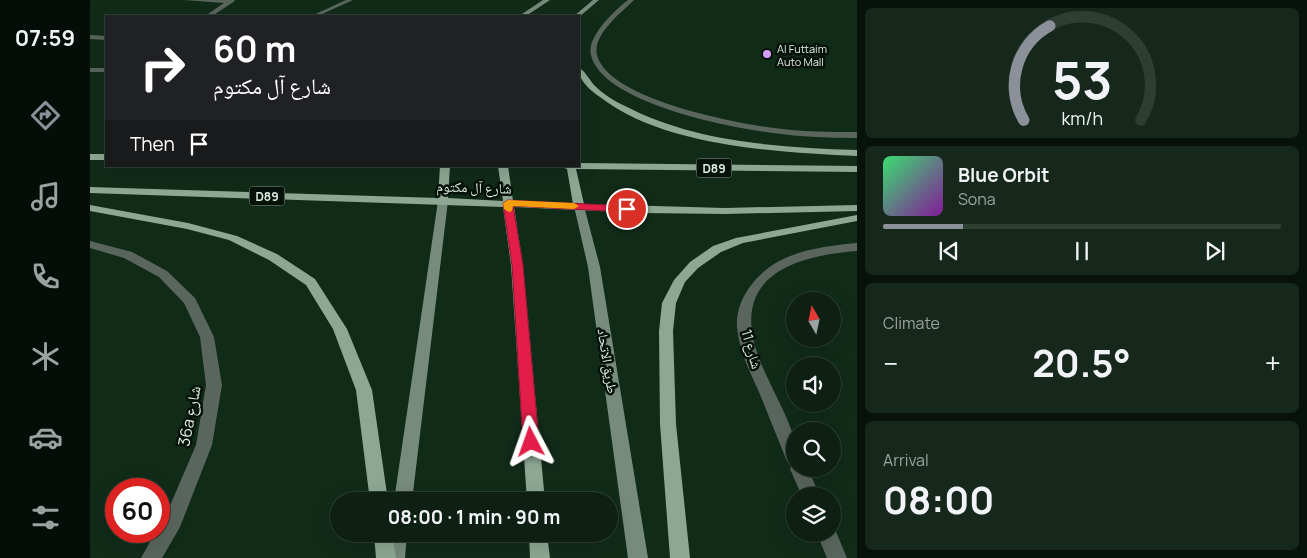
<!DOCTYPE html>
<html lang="en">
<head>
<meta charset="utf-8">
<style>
  :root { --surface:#0d2013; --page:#16281c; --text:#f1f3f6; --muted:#9aa3a0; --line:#2d3e33; --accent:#8c9099 }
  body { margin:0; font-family:Manrope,"Noto Naskh Arabic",sans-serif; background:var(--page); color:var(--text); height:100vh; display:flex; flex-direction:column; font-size:19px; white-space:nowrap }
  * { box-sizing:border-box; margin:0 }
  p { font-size:16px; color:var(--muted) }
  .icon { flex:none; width:28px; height:28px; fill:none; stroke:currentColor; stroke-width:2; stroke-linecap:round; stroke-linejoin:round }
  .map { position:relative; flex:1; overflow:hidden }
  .side { display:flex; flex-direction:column; gap:8px; padding:8px; background:#07120a; width:450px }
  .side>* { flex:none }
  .banner { position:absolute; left:15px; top:15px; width:475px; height:152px; border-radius:0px; box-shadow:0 5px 20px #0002,0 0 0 1px var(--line); background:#202124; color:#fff; overflow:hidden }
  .needle { width:32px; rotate:351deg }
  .fabs { position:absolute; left:696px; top:292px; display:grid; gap:10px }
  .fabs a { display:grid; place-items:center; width:55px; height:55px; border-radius:50%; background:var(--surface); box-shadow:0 5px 20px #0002,0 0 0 1px var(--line); font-size:25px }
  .speed { position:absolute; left:15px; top:478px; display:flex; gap:10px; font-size:25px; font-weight:700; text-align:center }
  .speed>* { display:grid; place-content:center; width:65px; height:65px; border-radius:50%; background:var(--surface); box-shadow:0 5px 20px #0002,0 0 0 1px var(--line); line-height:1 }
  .speed .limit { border:8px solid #d22; background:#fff; color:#111 }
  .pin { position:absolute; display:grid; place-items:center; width:42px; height:42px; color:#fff; margin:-21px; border:2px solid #fff; border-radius:50%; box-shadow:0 1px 5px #0007 }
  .me { position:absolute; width:55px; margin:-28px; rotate:356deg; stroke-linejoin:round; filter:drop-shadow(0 0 4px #0008) }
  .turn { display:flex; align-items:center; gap:18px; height:105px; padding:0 25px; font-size:22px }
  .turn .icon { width:65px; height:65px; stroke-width:2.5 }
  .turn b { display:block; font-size:35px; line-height:42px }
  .then { display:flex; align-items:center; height:48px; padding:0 25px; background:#0003; gap:10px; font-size:19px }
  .big { font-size:38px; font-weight:700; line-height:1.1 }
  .side .card { flex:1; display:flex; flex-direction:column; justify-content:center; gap:8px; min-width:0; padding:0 18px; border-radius:8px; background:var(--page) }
  .side .dial { align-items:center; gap:0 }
  .dial svg { height:130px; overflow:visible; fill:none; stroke:var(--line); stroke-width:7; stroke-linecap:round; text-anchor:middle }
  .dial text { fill:var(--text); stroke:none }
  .song { display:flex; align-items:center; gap:15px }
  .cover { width:60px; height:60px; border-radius:8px; background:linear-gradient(135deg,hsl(140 70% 55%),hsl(290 70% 35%)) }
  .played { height:5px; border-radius:2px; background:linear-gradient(90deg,var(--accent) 20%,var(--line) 20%) }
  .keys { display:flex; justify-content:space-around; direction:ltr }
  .heat { display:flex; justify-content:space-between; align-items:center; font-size:28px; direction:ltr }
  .trip { position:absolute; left:240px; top:492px; width:288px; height:50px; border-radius:25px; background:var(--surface); box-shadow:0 5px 20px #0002,0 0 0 1px var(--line); font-weight:700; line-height:50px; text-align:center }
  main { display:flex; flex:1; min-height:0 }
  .tabs { display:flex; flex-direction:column; width:90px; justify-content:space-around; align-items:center; background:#050d08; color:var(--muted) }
  .tabs .icon { width:35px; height:35px }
  .tabs .selected { color:var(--accent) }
  .tabs b { font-size:22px; color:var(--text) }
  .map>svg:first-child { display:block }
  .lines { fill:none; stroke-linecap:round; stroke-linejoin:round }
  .minor { fill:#5a665d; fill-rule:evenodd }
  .secondary { fill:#778b7c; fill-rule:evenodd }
  .primary { fill:#8ea794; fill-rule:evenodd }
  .route { fill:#e11d48; stroke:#92132f }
  .slow { fill:#f59e0b }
  .poi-dot { fill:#d49cfb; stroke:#061109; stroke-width:2 }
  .labels { text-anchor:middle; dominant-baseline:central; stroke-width:5; stroke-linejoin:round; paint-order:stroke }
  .far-poi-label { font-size:11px; fill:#ddede1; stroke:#061109; text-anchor:start }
  .shield { fill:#061109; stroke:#9caba0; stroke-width:1 }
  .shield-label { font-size:12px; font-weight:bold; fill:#ddede1 }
  .street-label { font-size:14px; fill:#ddede1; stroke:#061109 }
  .near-street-label { font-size:16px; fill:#ddede1; stroke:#061109 }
</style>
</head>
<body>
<main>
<nav class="tabs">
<b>07:59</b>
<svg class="icon selected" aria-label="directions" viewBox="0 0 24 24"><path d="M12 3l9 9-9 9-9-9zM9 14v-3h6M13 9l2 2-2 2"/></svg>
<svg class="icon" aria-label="music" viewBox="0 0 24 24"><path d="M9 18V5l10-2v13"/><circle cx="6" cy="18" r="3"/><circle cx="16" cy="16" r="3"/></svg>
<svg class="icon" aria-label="phone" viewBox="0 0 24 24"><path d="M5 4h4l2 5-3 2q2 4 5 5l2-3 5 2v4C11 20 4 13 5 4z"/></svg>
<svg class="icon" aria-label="climate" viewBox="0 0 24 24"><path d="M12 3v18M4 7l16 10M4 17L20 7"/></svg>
<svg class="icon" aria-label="car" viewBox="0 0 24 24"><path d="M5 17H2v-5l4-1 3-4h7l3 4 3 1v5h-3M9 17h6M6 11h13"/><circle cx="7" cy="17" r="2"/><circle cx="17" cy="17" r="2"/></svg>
<svg class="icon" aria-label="filters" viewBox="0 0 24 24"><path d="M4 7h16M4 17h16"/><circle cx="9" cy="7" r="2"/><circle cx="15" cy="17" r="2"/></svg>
</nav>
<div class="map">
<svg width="767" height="558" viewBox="0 0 767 558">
  <rect width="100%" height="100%" fill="#112b19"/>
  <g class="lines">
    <g class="minor">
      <path d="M94,0H144L145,1L122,16H115L134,3Z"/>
      <path d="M256,0H263L228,16H221Z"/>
      <path d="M538,0H544C532,12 502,35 507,55C518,99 644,123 684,128C711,132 739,132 767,132V138C739,138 711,137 683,133C641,128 512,103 501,55C496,37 525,10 538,0Z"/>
      <path d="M0,35L16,36V40L0,39Z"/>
      <rect x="0" y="68" width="16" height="4"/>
      <path d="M0,241L42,252L77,271L105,298L124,337L132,385L122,445L90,527L72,558H51L66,531H69V527L76,515L106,445L116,385L110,337L94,303L69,277L34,258L0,248Z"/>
      <path d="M767,243V251C701,256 639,278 669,358C679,385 696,411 704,438C707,447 705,459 705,469H718L730,496H712L700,469L702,465L699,464L696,459C687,437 678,414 669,392C660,372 649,350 647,327C646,313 651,299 659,288C684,252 726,247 767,243Z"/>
      <path d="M742,527H744L757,558H737L727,534H742Z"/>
    </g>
    <g class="secondary">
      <path d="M453,0H460L436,16H429Z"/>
      <path d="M503,0H509L489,17L484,16Z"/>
      <path d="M353,198L358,201L322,501H304L348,201Z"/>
      <path d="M489,203L494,206L510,267L558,558H538L498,267L484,206Z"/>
      <path d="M299,534H317L315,558H295Z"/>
    </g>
    <g class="primary">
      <path d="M489,68C495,71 499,79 504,85C513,94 524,101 535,106C607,143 688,147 767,150V156C688,152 574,147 510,97C500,90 488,80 489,68Z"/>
      <rect x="0" y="154" width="16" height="6"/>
      <path d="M489,163L767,166V172L486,169L494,204L635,208L767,205V211L635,214L553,213L424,207L433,265L455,501H437L421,265L413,207L0,193V187L348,198L350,166H360L358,198L413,201L408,166H418L423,201L483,204L477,169L469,166H489Z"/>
      <path d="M0,205L98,223L147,236L187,254L225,279L257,329L282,390L298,501H280L266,390L243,329L216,285L179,260L139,240L97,229L0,211Z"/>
      <path d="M767,215V221L653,243L631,252L608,268L595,282L586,303L583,331L586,424L600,558H580L570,424L569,331L572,303L584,280L600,262L623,246L646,238Z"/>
      <path d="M284,534H302L306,558H286Z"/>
      <path d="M439,534H457L460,558H440Z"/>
    </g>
  </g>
  <path class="route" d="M418,200L537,206L542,209L537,212L423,206L433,265L449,442L446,446L441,448L436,446L433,442L422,265L413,203Z"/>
  <path class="slow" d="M418,200L484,203L489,206L484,209L423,206L422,211L419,212L414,209L413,203Z"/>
  <circle class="poi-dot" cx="677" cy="54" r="5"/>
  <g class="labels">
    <g class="far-poi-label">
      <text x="687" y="48">Al Futtaim<tspan x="687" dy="13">Auto Mall</tspan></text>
    </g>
    <g class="shield">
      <rect x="606.5" y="158.5" width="35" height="19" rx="4"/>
      <rect x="159.5" y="186.5" width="35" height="19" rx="4"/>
    </g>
    <g class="shield-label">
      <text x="624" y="168">D89</text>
      <text x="177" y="196">D89</text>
    </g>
    <g class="street-label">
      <text transform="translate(384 187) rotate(2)">شارع آل مكتوم</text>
      <text transform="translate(662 349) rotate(74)">شارع 11</text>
      <text transform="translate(518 361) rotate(81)">طريق الاتحاد</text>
    </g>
    <g class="near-street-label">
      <text transform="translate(99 416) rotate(-79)">36a شارع</text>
    </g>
  </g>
</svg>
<div class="fabs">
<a><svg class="needle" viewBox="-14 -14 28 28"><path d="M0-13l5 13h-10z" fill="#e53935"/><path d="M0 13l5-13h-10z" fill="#9aa3a0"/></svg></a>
<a><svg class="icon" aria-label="sound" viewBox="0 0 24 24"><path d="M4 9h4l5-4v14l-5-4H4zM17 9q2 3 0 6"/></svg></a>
<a><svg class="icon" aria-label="search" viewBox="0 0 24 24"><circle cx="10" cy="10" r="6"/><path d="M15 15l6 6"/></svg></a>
<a><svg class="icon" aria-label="layers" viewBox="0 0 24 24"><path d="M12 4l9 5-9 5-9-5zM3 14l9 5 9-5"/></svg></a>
</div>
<div class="speed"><div class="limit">60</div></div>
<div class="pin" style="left:537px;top:209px;background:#d93025"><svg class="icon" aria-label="arrive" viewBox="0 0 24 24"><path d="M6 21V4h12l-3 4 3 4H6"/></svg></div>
<svg class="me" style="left:441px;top:442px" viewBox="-20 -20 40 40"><path d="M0-17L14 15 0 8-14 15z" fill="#e11d48" stroke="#fff" stroke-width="4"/></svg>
<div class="trip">08:00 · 1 min · 90 m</div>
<div class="banner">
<div class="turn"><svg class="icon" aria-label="right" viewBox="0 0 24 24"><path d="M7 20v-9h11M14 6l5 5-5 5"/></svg><div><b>60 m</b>شارع آل مكتوم</div></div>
<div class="then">Then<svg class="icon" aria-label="arrive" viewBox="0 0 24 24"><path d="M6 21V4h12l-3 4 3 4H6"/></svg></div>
</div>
</div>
<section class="side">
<div class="card dial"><svg viewBox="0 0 100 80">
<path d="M14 69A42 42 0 1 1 86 69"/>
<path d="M14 69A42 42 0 0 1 30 11" stroke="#8c9099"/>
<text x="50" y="56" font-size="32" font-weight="700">53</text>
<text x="50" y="72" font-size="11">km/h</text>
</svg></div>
<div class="card">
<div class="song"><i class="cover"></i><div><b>Blue Orbit</b><p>Sona</p></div></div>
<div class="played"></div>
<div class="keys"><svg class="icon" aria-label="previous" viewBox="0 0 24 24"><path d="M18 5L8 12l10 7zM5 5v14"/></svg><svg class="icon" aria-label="pause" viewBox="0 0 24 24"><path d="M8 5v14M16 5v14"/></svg><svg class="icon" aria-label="next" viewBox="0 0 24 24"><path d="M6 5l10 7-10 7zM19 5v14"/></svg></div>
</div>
<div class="card"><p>Climate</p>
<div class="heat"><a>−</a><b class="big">20.5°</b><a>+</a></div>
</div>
<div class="card"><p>Arrival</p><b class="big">08:00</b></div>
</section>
</main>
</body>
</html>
